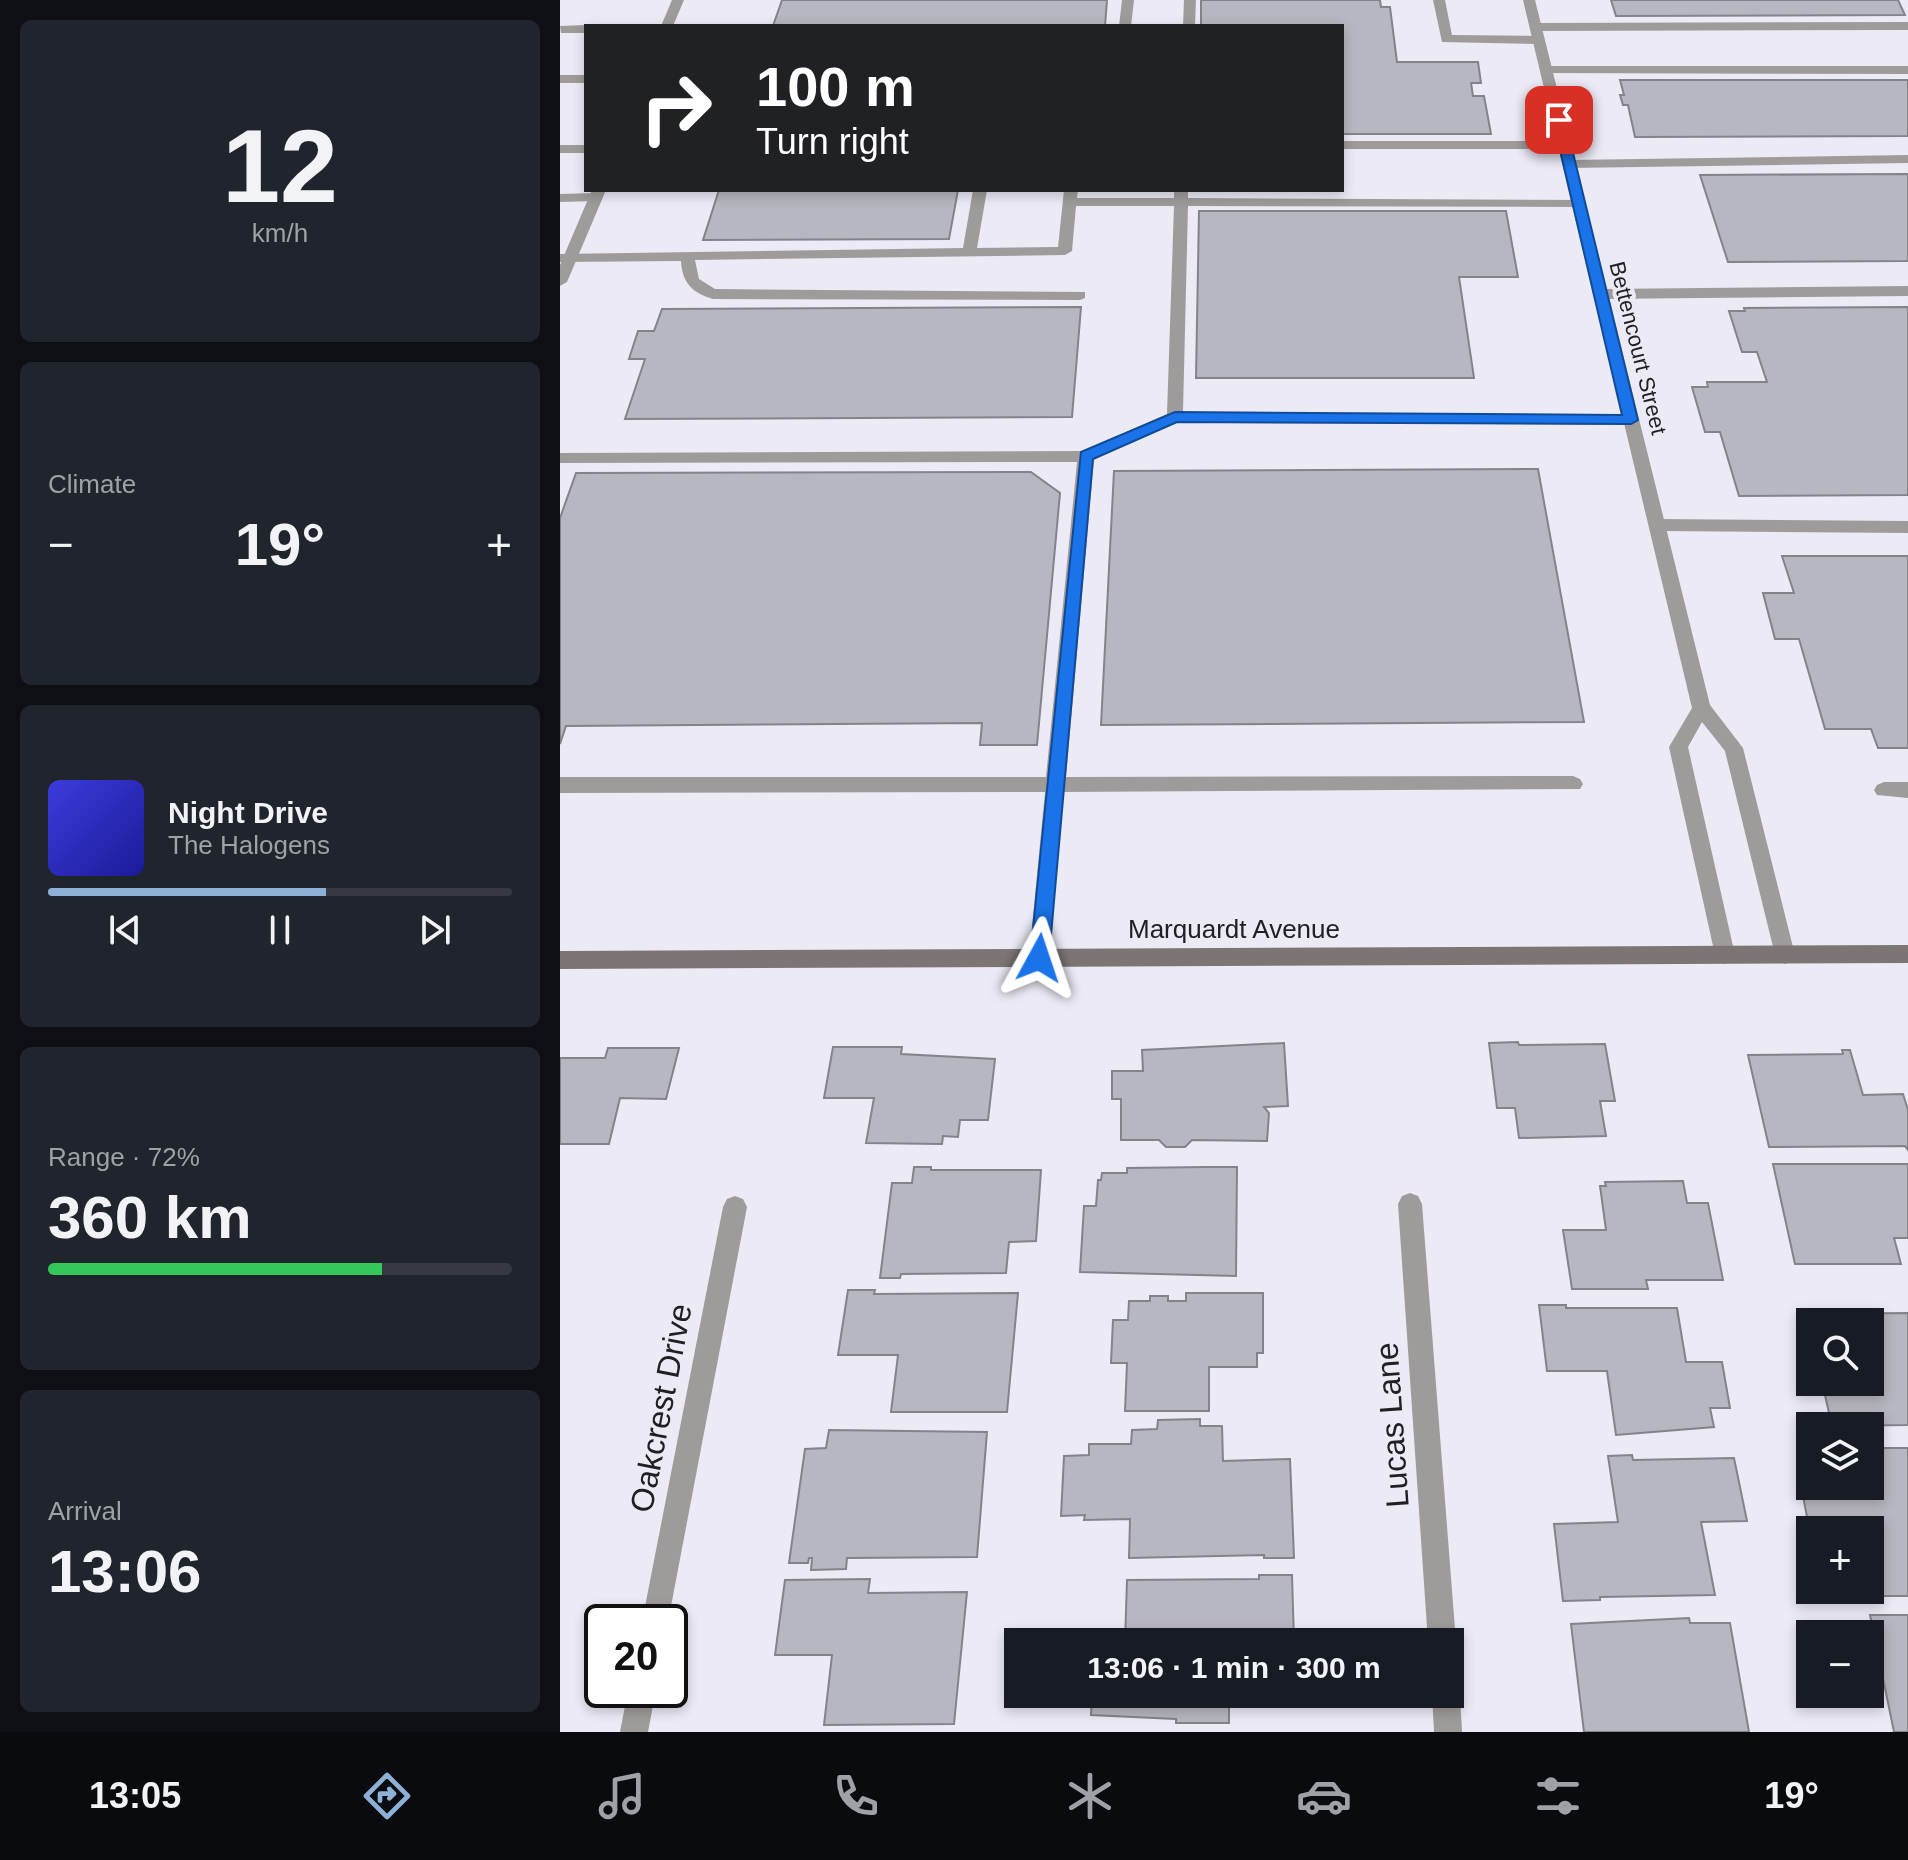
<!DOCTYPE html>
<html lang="en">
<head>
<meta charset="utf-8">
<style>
  :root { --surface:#171b24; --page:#20242c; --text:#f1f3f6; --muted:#9ea1a6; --line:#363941; --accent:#8db0d6 }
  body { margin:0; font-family:Arial,sans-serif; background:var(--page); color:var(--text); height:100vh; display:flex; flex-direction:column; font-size:30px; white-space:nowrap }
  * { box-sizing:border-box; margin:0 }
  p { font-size:26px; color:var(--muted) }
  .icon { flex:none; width:44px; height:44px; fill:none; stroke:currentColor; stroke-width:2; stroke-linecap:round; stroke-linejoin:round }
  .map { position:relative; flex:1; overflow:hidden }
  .drawer { display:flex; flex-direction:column; gap:20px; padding:20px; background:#0d0f14; width:560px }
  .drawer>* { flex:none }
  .top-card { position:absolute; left:24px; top:24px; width:760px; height:168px; border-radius:0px; box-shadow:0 4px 12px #0003; background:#202124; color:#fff; overflow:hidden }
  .tools { position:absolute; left:1236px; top:1308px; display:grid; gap:16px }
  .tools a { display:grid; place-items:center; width:88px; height:88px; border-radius:0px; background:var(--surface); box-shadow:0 4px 12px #0003; font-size:40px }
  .speed { position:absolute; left:24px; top:1604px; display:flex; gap:16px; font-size:40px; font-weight:700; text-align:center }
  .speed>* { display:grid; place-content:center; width:104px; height:104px; border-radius:50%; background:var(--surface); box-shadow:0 4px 12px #0003; line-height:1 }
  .speed .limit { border:4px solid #111; border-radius:12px; background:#fff; color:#111 }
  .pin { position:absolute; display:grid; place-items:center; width:68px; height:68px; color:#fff; margin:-34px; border-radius:16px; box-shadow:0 4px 12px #0006 }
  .me { position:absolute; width:88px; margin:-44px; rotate:5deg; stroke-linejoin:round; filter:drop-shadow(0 0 6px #0008) }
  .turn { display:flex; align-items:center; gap:28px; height:168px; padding:0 40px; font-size:36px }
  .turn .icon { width:104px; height:104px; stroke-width:2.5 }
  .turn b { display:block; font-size:56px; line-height:68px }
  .big { font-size:60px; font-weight:700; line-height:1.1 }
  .drawer .tile { flex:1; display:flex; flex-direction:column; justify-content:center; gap:12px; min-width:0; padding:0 28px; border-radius:12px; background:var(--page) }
  .drawer .dial { align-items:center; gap:0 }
  .dial b { font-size:104px; line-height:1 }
  .song { display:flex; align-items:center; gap:24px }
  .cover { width:96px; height:96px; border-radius:12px; background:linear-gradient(135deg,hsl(240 70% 55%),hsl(240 70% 35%)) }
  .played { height:8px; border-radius:4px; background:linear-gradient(90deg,var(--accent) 60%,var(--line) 60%) }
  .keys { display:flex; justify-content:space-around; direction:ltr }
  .heat { display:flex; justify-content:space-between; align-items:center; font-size:44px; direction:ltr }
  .charge { height:12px; border-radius:6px; background:linear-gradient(90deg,#34c759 72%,var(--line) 0) }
  .trip { position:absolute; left:444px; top:1628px; width:460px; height:80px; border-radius:0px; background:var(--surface); box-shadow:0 4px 12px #0003; font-weight:700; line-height:80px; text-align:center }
  .menu { display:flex; height:128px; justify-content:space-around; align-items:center; background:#090b0e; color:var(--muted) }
  .menu .icon { width:56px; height:56px }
  .menu .on { color:var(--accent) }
  .menu b { font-size:36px; color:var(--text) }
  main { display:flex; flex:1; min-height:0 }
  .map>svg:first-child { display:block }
  .building { fill:#b7b7c1; stroke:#83838c; stroke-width:2 }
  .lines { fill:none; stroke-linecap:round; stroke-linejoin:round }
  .lane { fill:#a09b9b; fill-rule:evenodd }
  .street { fill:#a09b9b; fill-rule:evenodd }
  .secondary { fill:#7c7574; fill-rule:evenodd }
  .route { fill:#1a73e8; stroke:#114b97; stroke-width:2 }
  .labels { text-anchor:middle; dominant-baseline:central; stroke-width:8; stroke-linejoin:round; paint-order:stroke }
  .far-street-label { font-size:22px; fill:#202024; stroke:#ebeaf5 }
  .street-label { font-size:26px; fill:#202024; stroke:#ebeaf5 }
  .near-street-label { font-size:32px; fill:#202024; stroke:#ebeaf5 }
</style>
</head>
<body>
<main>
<section class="drawer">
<div class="tile dial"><b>12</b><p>km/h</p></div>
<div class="tile"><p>Climate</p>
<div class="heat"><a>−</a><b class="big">19°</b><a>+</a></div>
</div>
<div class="tile">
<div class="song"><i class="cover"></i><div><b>Night Drive</b><p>The Halogens</p></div></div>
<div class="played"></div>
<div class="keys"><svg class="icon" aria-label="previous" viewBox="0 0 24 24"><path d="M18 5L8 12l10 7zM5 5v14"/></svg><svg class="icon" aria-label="pause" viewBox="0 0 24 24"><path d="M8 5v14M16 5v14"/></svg><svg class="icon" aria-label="next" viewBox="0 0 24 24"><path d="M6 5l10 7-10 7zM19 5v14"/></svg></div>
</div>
<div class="tile"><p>Range · 72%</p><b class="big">360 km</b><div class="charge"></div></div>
<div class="tile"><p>Arrival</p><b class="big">13:06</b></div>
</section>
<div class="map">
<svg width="1348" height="1732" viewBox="0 0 1348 1732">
  <rect width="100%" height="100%" fill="#ebeaf5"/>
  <g class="building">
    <path d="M222,0H547L545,26H213Z"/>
    <path d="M641,0H820L821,7H830L837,62H918L921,83H911L913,96H924L931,134H782V26H641Z"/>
    <path d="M1051,0H1338L1345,15L1056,16Z"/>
    <path d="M1060,80H1348V136L1075,137L1068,105H1063L1060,95H1064Z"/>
    <path d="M1348,174V261L1168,262L1140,175Z"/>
    <path d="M159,190H398L389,239L143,240Z"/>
    <path d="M639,211H946L958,277H899L914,378H636Z"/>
    <path d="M521,307L512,417L65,419L85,359H69L78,331H94L102,309Z"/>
    <path d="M1348,307V495L1179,496L1160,432H1145L1132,387H1148L1147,382H1207L1197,352H1182L1169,311H1185L1184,308Z"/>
    <path d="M978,469L1024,722L541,725L554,471Z"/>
    <path d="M471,472L500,493L477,745H420L422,723L6,726L0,744V518L16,473Z"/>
    <path d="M1222,556H1348V748H1318L1311,729H1265L1239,639H1215L1203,593H1234Z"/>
    <path d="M958,1042L959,1045L1045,1044L1055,1101H1040L1046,1136L959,1138L955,1108H937L929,1043Z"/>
    <path d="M724,1043L728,1106L704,1107L709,1113L707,1141L632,1140L625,1147H606L599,1140H561V1099H552V1071H583L582,1050Z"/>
    <path d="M273,1047H342L341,1054L435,1059L428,1120H400L398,1137L383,1136L382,1144L306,1143L314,1098H264Z"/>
    <path d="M48,1048H119L106,1099L60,1098L49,1144H0V1058H45Z"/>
    <path d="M1282,1050H1290L1303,1095L1343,1094L1348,1110V1150L1345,1146L1209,1147L1188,1055L1283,1054Z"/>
    <path d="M1213,1164H1348V1238H1334L1341,1264H1235Z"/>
    <path d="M354,1167H371V1170H481L476,1241L449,1242L446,1273L341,1274L340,1278H320L332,1183H352Z"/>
    <path d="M647,1167H677L676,1276L520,1272L524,1206H536L538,1180H541L542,1173H567V1168Z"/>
    <path d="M1123,1181L1127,1203H1148L1163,1280H1086L1088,1289H1012L1003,1230H1046L1040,1186H1046L1045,1182Z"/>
    <path d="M288,1290H315L314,1294L458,1293L447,1412H331L338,1355H278Z"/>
    <path d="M626,1293H703V1353H697V1367H649V1411H565L567,1363H551L553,1320H568L569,1301H590V1296H608V1301H626Z"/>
    <path d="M979,1305H1006V1308H1117L1126,1362H1162L1170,1408H1150L1154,1427L1056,1435L1047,1371H987Z"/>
    <path d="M1348,1313V1425L1272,1426L1262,1382H1310V1322H1250V1328L1247,1314Z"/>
    <path d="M640,1419V1426H662L663,1461L730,1459L734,1558H704V1555L569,1558L570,1519L524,1520L525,1515L501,1516L504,1456L529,1455V1444H571L572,1430L597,1429L598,1420Z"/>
    <path d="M269,1430L427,1432L417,1557L287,1558L286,1569L251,1570L252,1558H249L248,1563H229L245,1449L266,1448Z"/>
    <path d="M1310,1448H1348V1596H1311L1310,1530L1250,1532L1239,1476H1250V1486H1310Z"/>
    <path d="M1072,1455L1073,1460L1174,1458L1187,1521L1141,1522L1155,1595L1040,1597V1600L1003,1601L994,1524L1058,1522L1048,1456Z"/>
    <path d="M699,1575H732L734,1642H565L567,1580L699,1579Z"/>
    <path d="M310,1579L308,1593L407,1592L394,1724L264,1725L272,1655H215L225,1580Z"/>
    <path d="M1310,1615H1348V1732H1334Z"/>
    <path d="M1129,1618L1130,1623H1170L1189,1732H1024L1011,1624Z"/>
    <path d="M532,1694H669V1723H616V1719L531,1715Z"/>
  </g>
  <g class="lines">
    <g class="lane">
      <path d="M562,0H574L571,26H559Z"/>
      <path d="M624,0H636L635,26H623Z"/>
      <path d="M873,0H885L892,35L979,36L985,40L979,44L882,42Z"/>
      <path d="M1348,22V30L976,31L970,27L976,23Z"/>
      <path d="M0,26L26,25L29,26H26V33H1Z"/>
      <path d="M986,66H1348V74L981,73V67Z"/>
      <rect x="0" y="75" width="26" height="8"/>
      <path d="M782,141H1005L1012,145L1005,149H782Z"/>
      <rect x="0" y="145" width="26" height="8"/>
      <path d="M1348,155V163L1009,168L1002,164L1009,160Z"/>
      <path d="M413,190H427L417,248L498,247L504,190H518L517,198H614V190H628V198L1023,200V206L1018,207L628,206L623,412L1071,415L1079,420L1071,425L617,422L534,459L506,777L1013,776L1020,779L1023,784L1020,789L504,792L489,958L486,964L479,967L472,964L469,958L485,792L0,793V777H486L517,462L0,463V453L524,451L607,414L614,206H516L512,251L505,255L135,260L139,279L155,289L525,292V298L520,300L153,299C132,293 122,282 121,261L0,262V254L403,248Z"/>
      <path d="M0,194L35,193L42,197L35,201L0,202Z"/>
      <path d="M1348,286V296L1041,299L1034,294L1041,289Z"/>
      <path d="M1097,519L1348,521V533L1097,531L1089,525Z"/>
      <path d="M1324,782H1348V798L1317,795L1314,790L1317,785Z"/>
    </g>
    <g class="street">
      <path d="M112,0H124L113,26H101Z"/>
      <path d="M963,0H975L1150,705L1183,748L1235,955L1232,961L1225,964L1218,961L1215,955L1165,751L1142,722L1128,747L1175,955L1172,961L1165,964L1158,961L1155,955L1109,747L1132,708Z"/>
      <path d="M32,190H46L7,282L0,286V265Z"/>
      <path d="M850,1193L858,1196L862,1204L896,1642L890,1652V1642H868L838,1204L842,1196Z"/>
      <path d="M175,1196L183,1199L187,1207L108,1622H82L163,1207L167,1199Z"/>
      <path d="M890,1682L896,1684L900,1694L902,1732H874L872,1694H890Z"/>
      <path d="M68,1690H96L88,1732H60Z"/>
    </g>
    <path class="secondary" d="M1348,945V963L0,969V951Z"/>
  </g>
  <path class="route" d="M999,117L1005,120L1078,420L1071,424L617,422L533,459L489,958L486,964H473L470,958L521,452L615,412L1062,415L993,120Z"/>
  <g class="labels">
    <g class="far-street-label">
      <text transform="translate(1078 348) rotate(76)">Bettencourt Street</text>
    </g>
    <g class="street-label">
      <text x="674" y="929">Marquardt Avenue</text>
    </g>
    <g class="near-street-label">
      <text transform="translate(101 1408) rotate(-79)">Oakcrest Drive</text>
      <text transform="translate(832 1425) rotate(-94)">Lucas Lane</text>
    </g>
  </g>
</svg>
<div class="tools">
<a><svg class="icon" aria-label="search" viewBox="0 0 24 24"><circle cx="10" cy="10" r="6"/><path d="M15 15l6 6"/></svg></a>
<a><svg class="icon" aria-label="layers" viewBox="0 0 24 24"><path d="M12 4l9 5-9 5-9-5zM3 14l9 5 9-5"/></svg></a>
<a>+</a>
<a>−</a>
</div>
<div class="speed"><div class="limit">20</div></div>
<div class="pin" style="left:999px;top:120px;background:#d93025"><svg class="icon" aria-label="arrive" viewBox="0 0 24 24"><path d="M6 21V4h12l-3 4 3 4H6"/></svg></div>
<svg class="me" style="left:479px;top:958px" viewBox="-20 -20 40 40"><path d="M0-17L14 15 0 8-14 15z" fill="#1a73e8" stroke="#fff" stroke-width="4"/></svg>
<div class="trip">13:06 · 1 min · 300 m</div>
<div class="top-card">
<div class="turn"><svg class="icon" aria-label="right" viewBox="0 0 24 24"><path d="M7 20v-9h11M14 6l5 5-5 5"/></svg><div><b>100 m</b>Turn right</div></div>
</div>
</div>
</main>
<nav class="menu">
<b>13:05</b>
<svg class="icon on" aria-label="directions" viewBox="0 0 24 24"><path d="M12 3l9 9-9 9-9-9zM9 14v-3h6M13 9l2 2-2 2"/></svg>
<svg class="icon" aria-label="music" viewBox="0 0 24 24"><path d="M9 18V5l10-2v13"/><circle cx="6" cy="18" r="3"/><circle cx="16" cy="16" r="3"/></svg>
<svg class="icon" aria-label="phone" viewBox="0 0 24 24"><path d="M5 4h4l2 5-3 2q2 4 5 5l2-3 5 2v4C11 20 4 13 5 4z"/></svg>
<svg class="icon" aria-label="climate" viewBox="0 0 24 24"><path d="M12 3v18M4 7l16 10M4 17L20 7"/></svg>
<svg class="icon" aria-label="car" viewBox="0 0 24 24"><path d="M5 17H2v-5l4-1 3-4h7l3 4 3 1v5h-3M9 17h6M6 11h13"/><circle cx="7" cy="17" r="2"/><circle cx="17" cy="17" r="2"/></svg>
<svg class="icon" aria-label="filters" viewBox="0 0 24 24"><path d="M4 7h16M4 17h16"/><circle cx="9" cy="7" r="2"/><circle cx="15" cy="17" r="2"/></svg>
<b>19°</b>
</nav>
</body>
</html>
